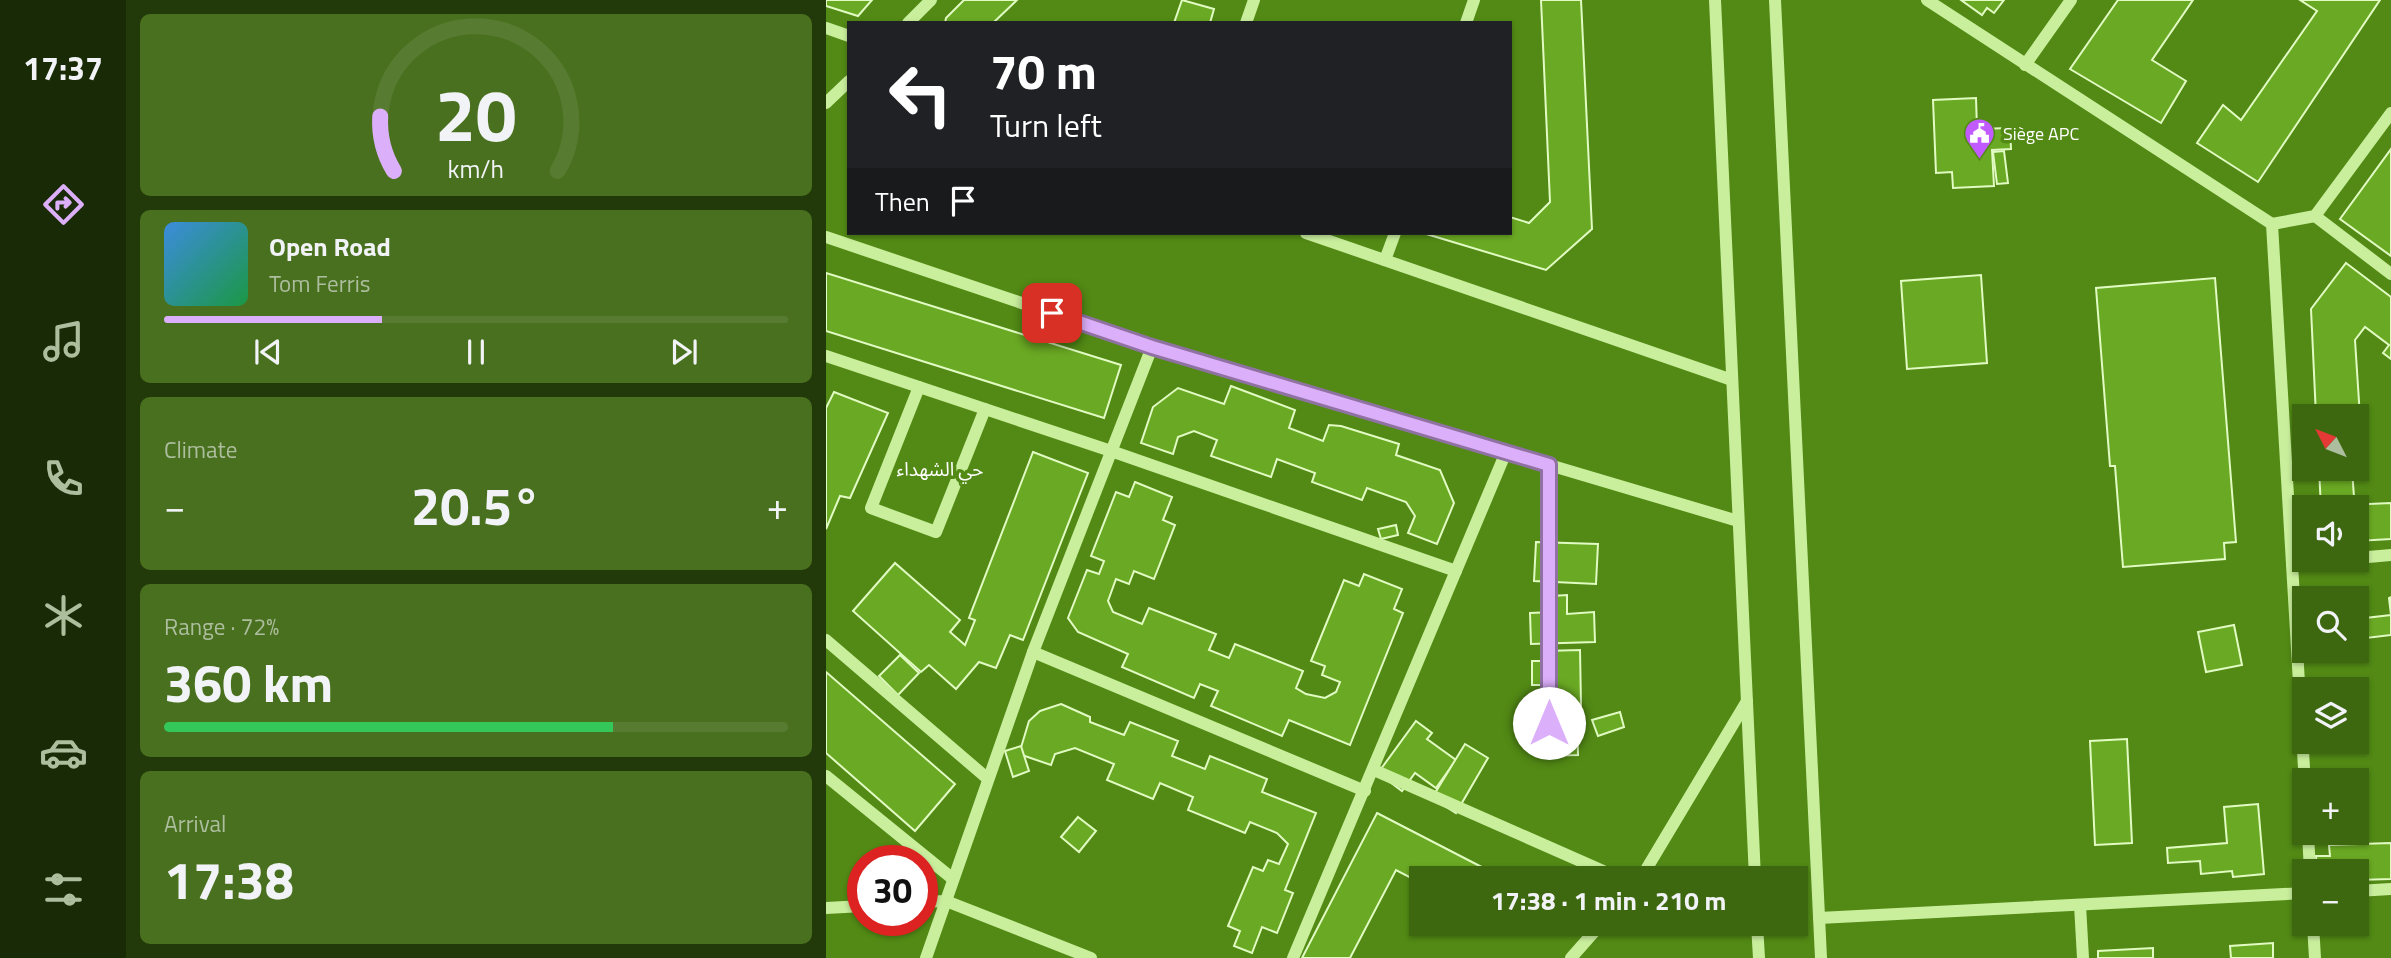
<!DOCTYPE html>
<html lang="en">
<head>
<meta charset="utf-8">
<style>
  :root { --surface:#3e6810; --page:#49701e; --text:#f1f3f6; --muted:#adbe9f; --line:#577b30; --accent:#dcaffa }
  body { margin:0; font-family:"Titillium Web","Noto Sans Arabic",sans-serif; background:var(--page); color:var(--text); height:100vh; display:flex; flex-direction:column; font-size:26px; white-space:nowrap }
  * { box-sizing:border-box; margin:0 }
  p { font-size:23px; color:var(--muted) }
  .icon { flex:none; width:38px; height:38px; fill:none; stroke:currentColor; stroke-width:2; stroke-linecap:round; stroke-linejoin:round }
  .map { position:relative; flex:1; overflow:hidden }
  .panel { display:flex; flex-direction:column; gap:14px; padding:14px; background:#223909; width:700px }
  .panel>* { flex:none }
  .hud { position:absolute; left:21px; top:21px; width:665px; height:214px; border-radius:0px; box-shadow:0 2px 5px #0004; background:#202124; color:#fff; overflow:hidden }
  .needle { width:46px; rotate:312deg }
  .buttons { position:absolute; left:1466px; top:404px; display:grid; gap:14px }
  .buttons a { display:grid; place-items:center; width:77px; height:77px; border-radius:0px; background:var(--surface); box-shadow:0 2px 5px #0004; font-size:35px }
  .speed { position:absolute; left:21px; top:845px; display:flex; gap:14px; font-size:35px; font-weight:700; text-align:center }
  .speed>* { display:grid; place-content:center; width:91px; height:91px; border-radius:50%; background:var(--surface); box-shadow:0 2px 5px #0004; line-height:1 }
  .speed .limit { border:10px solid #d22; background:#fff; color:#111 }
  .pin { position:absolute; display:grid; place-items:center; width:60px; height:60px; color:#fff; margin:-30px; border-radius:14px; box-shadow:0 4px 10px #0006 }
  .me { position:absolute; width:77px; margin:-38px; rotate:0deg; stroke-linejoin:round; filter:drop-shadow(0 0 5px #0008) }
  .turn { display:flex; align-items:center; gap:24px; height:147px; padding:0 28px; font-size:32px }
  .turn .icon { width:91px; height:91px; stroke-width:2.5 }
  .turn b { display:block; font-size:49px; line-height:60px }
  .then { display:flex; align-items:center; height:66px; padding:0 28px; background:#0003; gap:14px; font-size:26px }
  .big { font-size:52px; font-weight:700; line-height:1.1 }
  .panel .tile { flex:1; display:flex; flex-direction:column; justify-content:center; gap:10px; min-width:0; padding:0 24px; border-radius:10px; background:var(--page) }
  .panel .dial { align-items:center; gap:0 }
  .dial svg { height:182px; overflow:visible; fill:none; stroke:var(--line); stroke-width:7; stroke-linecap:round; text-anchor:middle }
  .dial text { fill:var(--text); stroke:none }
  .song { display:flex; align-items:center; gap:21px }
  .cover { width:84px; height:84px; border-radius:10px; background:linear-gradient(135deg,hsl(210 70% 55%),hsl(140 70% 35%)) }
  .played { height:7px; border-radius:4px; background:linear-gradient(90deg,var(--accent) 35%,var(--line) 35%) }
  .keys { display:flex; justify-content:space-around; direction:ltr }
  .heat { display:flex; justify-content:space-between; align-items:center; font-size:38px; direction:ltr }
  .charge { height:10px; border-radius:5px; background:linear-gradient(90deg,#34c759 72%,var(--line) 0) }
  .trip { position:absolute; left:583px; top:866px; width:399px; height:70px; border-radius:0px; background:var(--surface); box-shadow:0 2px 5px #0004; font-weight:700; line-height:70px; text-align:center }
  main { display:flex; flex:1; min-height:0 }
  .tabs { display:flex; flex-direction:column; width:126px; justify-content:space-around; align-items:center; background:#192a06; color:var(--muted) }
  .tabs .icon { width:49px; height:49px }
  .tabs .active { color:var(--accent) }
  .tabs b { font-size:32px; color:var(--text) }
  .map>svg:first-child { display:block }
  .building { fill:#6aa923; stroke:#e1fbc3; stroke-width:2 }
  .lines { fill:none; stroke-linecap:round; stroke-linejoin:round }
  .minor { stroke:#c9ef9d; stroke-width:12 }
  .route-casing { stroke:#8f72a2; stroke-width:18 }
  .route { stroke:#dcaffa; stroke-width:12 }
  .labels { text-anchor:middle; dominant-baseline:central; stroke-width:7; stroke-linejoin:round; paint-order:stroke }
  .poi-label { font-size:18px; fill:#fff; stroke:#528a15; text-anchor:start }
  .neighbourhood-label { font-size:19px; fill:#fff; stroke:#528a15 }
</style>
</head>
<body>
<main>
<nav class="tabs">
<b>17:37</b>
<svg class="icon active" aria-label="directions" viewBox="0 0 24 24"><path d="M12 3l9 9-9 9-9-9zM9 14v-3h6M13 9l2 2-2 2"/></svg>
<svg class="icon" aria-label="music" viewBox="0 0 24 24"><path d="M9 18V5l10-2v13"/><circle cx="6" cy="18" r="3"/><circle cx="16" cy="16" r="3"/></svg>
<svg class="icon" aria-label="phone" viewBox="0 0 24 24"><path d="M5 4h4l2 5-3 2q2 4 5 5l2-3 5 2v4C11 20 4 13 5 4z"/></svg>
<svg class="icon" aria-label="climate" viewBox="0 0 24 24"><path d="M12 3v18M4 7l16 10M4 17L20 7"/></svg>
<svg class="icon" aria-label="car" viewBox="0 0 24 24"><path d="M5 17H2v-5l4-1 3-4h7l3 4 3 1v5h-3M9 17h6M6 11h13"/><circle cx="7" cy="17" r="2"/><circle cx="17" cy="17" r="2"/></svg>
<svg class="icon" aria-label="filters" viewBox="0 0 24 24"><path d="M4 7h16M4 17h16"/><circle cx="9" cy="7" r="2"/><circle cx="15" cy="17" r="2"/></svg>
</nav>
<section class="panel">
<div class="tile dial"><svg viewBox="0 0 100 80">
<path d="M14 69A42 42 0 1 1 86 69"/>
<path d="M14 69A42 42 0 0 1 8 45" stroke="#dcaffa"/>
<text x="50" y="56" font-size="32" font-weight="700">20</text>
<text x="50" y="72" font-size="11">km/h</text>
</svg></div>
<div class="tile">
<div class="song"><i class="cover"></i><div><b>Open Road</b><p>Tom Ferris</p></div></div>
<div class="played"></div>
<div class="keys"><svg class="icon" aria-label="previous" viewBox="0 0 24 24"><path d="M18 5L8 12l10 7zM5 5v14"/></svg><svg class="icon" aria-label="pause" viewBox="0 0 24 24"><path d="M8 5v14M16 5v14"/></svg><svg class="icon" aria-label="next" viewBox="0 0 24 24"><path d="M6 5l10 7-10 7zM19 5v14"/></svg></div>
</div>
<div class="tile"><p>Climate</p>
<div class="heat"><a>−</a><b class="big">20.5°</b><a>+</a></div>
</div>
<div class="tile"><p>Range · 72%</p><b class="big">360 km</b><div class="charge"></div></div>
<div class="tile"><p>Arrival</p><b class="big">17:38</b></div>
</section>
<div class="map">
<svg width="1565" height="958" viewBox="0 0 1565 958">
  <rect width="100%" height="100%" fill="#528a15"/>
  <g class="building">
    <path d="M0,0H46L32,16L0,6Z"/>
    <path d="M138,0H191L167,23H119L120,18Z"/>
    <path d="M356,0L388,9L384,23H348Z"/>
    <path d="M715,0H755L766,229L720,270L597,233H684V217L703,223L724,202Z"/>
    <path d="M1135,0H1178L1168,13L1161,8L1156,15Z"/>
    <path d="M1292,0H1367L1326,60L1360,81L1335,123L1244,69Z"/>
    <path d="M1474,0H1554L1432,182L1371,143L1397,105L1415,120L1491,11Z"/>
    <path d="M1150,98L1151,129L1184,128L1185,149L1166,150L1168,186L1127,188L1126,172L1110,173L1107,100Z"/>
    <path d="M1565,149V256L1514,219Z"/>
    <path d="M1178,151L1182,183L1171,184L1167,152Z"/>
    <path d="M1520,263L1565,297V359L1557,353L1563,345L1539,327L1529,340L1537,463H1531V416H1490L1485,309Z"/>
    <path d="M0,273L295,365L278,418L0,331Z"/>
    <path d="M1155,275L1161,363L1081,369L1075,281Z"/>
    <path d="M1389,278L1410,542L1398,543L1399,559L1297,567L1289,466H1284L1270,288Z"/>
    <path d="M405,386L469,410L463,428L497,441L503,425L515,426L573,444L570,455L614,470L628,503L611,544L582,533L589,516L580,502L541,488L536,500L486,482L489,473L451,459L445,477L385,456L391,440L368,431L352,437L347,454L315,443L327,407L352,388L398,404Z"/>
    <path d="M8,392L62,413L24,498L14,496L0,529V408Z"/>
    <path d="M207,452L262,473L197,640L184,635L170,668L153,662L130,689L103,665L95,672L27,611L69,563L134,620L124,632L139,645L149,620L143,618Z"/>
    <path d="M1493,469H1526L1528,497L1543,504L1565,503V539L1531,541V508H1495Z"/>
    <path d="M309,482L346,497L337,520L349,525L328,579L308,571L303,584L290,579L282,601L287,612L316,624L323,608L390,634L383,650L403,658L409,644L477,671L470,688L480,694L499,698L510,692L514,682L496,675L499,666L485,661L518,580L533,586L538,574L576,589L568,609L577,613L524,745L463,720L456,736L385,706L392,691L374,684L368,698L296,667L302,654L252,632L242,618L261,570L273,574L278,561L265,556L290,492L303,497Z"/>
    <path d="M570,525L572,535L555,539L552,529Z"/>
    <path d="M710,542L772,544L770,584L708,581Z"/>
    <path d="M741,595V614L768,612L769,642L705,644L704,613L727,612L726,596Z"/>
    <path d="M1565,597V635L1532,639L1531,619L1565,615L1563,598Z"/>
    <path d="M1408,625L1416,665L1380,672L1372,632Z"/>
    <path d="M754,650L755,706L717,707L716,685H706V661H718V651Z"/>
    <path d="M74,655L93,673L72,695L53,676Z"/>
    <path d="M0,672L129,784L89,831L0,753Z"/>
    <path d="M235,704L264,717V722L298,735L304,722L352,741L346,756L379,769L384,756L441,779L436,792L490,813L459,890L467,893L451,933L436,927L426,953L408,946L414,931L402,926L427,867L437,871L442,860L453,864L462,844L451,833L424,822L419,833L362,810L367,797L334,783L327,799L281,780L288,764L249,748L229,754L225,765L193,754L203,721L214,711Z"/>
    <path d="M751,708L752,755L715,756L714,709Z"/>
    <path d="M794,712L798,727L772,736L766,720Z"/>
    <path d="M590,721L606,733L601,739L630,760L610,788L589,773L576,791L552,773Z"/>
    <path d="M1301,739L1306,843L1269,845L1264,741Z"/>
    <path d="M639,744L662,758L630,813L606,798Z"/>
    <path d="M195,746L203,771L187,777L179,751Z"/>
    <path d="M1531,799H1536L1540,834L1523,835V833H1531Z"/>
    <path d="M1432,804L1438,874L1407,877L1406,871L1375,874L1374,861L1342,863L1341,848L1401,843L1398,807Z"/>
    <path d="M551,813L677,878H595V883L570,870L524,958H476Z"/>
    <path d="M252,817L270,831L253,852L235,837Z"/>
    <path d="M1565,843V879L1531,880V872H1491L1490,856H1504L1503,845Z"/>
    <path d="M1447,943V958H1405L1404,946Z"/>
    <path d="M1327,948V958H1272V951Z"/>
  </g>
  <g class="lines">
    <g class="minor">
      <path d="M889,0L929,878"/>
      <path d="M949,0L995,958"/>
      <path d="M1101,0L1446,224L1479,785"/>
      <path d="M82,23L105,0"/>
      <path d="M420,23L428,0"/>
      <path d="M640,23L648,0"/>
      <path d="M0,28L23,36"/>
      <path d="M1199,65L1245,0"/>
      <path d="M0,103L23,81"/>
      <path d="M1489,216L1565,274"/>
      <path d="M1446,224L1489,216L1565,113"/>
      <path d="M480,233L906,380"/>
      <path d="M0,237L326,347L912,521"/>
      <path d="M559,260L569,233"/>
      <path d="M0,356L285,451L630,571"/>
      <path d="M93,387L45,508L110,532L159,409"/>
      <path d="M1531,558L1565,555"/>
      <path d="M1466,564L1509,560"/>
      <path d="M0,640L162,779"/>
      <path d="M207,652L539,791"/>
      <path d="M723,723V465"/>
      <path d="M548,770L793,878"/>
      <path d="M0,776L127,879"/>
      <path d="M1482,833L1484,872"/>
      <path d="M815,878L921,701"/>
      <path d="M1531,891L1565,889"/>
      <path d="M96,902L120,901L265,958"/>
      <path d="M1254,905L1257,958"/>
      <path d="M0,908L37,906"/>
      <path d="M993,918L1479,893"/>
      <path d="M931,924L933,958"/>
      <path d="M1487,924L1489,958"/>
      <path d="M100,958L207,652L326,347"/>
      <path d="M467,958L680,452"/>
      <path d="M745,958L775,924"/>
    </g>
  </g>
  <g class="lines">
    <defs>
      <path id="route" d="M226,313L326,347L723,465V723"/>
    </defs>
    <use href="#route" class="route-casing"/>
    <use href="#route" class="route"/>
  </g>
  <defs>
    <symbol id="civic-pin" viewBox="-11 -11 22 30"><path d="M0 17L-7.5 6A9.5 9.5 0 1 1 7.5 6Z" fill="#c25bff" stroke="#528a15"/><path d="M-.6-6.5H3V-4.5H.6V-3L4-1V1h2V6H-6V1h2V-1L-.6-3ZM-1.2 2.5V6h2.4V2.5Z" fill="#fff"/></symbol>
  </defs>
  <g fill-rule="evenodd">
    <use href="#civic-pin" x="1136" y="116" width="35" height="47"/>
  </g>
  <g class="labels">
    <g class="poi-label">
      <text x="1177" y="133">Siège APC</text>
    </g>
    <g class="neighbourhood-label">
      <text x="114" y="468">حي الشهداء</text>
    </g>
  </g>
</svg>
<div class="buttons">
<a><svg class="needle" viewBox="-14 -14 28 28"><path d="M0-13l5 13h-10z" fill="#e53935"/><path d="M0 13l5-13h-10z" fill="#adbe9f"/></svg></a>
<a><svg class="icon" aria-label="sound" viewBox="0 0 24 24"><path d="M4 9h4l5-4v14l-5-4H4zM17 9q2 3 0 6"/></svg></a>
<a><svg class="icon" aria-label="search" viewBox="0 0 24 24"><circle cx="10" cy="10" r="6"/><path d="M15 15l6 6"/></svg></a>
<a><svg class="icon" aria-label="layers" viewBox="0 0 24 24"><path d="M12 4l9 5-9 5-9-5zM3 14l9 5 9-5"/></svg></a>
<a>+</a>
<a>−</a>
</div>
<div class="speed"><div class="limit">30</div></div>
<div class="pin" style="left:226px;top:313px;background:#d93025"><svg class="icon" aria-label="arrive" viewBox="0 0 24 24"><path d="M6 21V4h12l-3 4 3 4H6"/></svg></div>
<svg class="me" style="left:723px;top:723px" viewBox="-20 -20 40 40"><circle r="19" fill="#fff"/><path d="M0-13L10 11 0 6-10 11z" fill="#dcaffa"/></svg>
<div class="trip">17:38 · 1 min · 210 m</div>
<div class="hud">
<div class="turn"><svg class="icon" aria-label="left" viewBox="0 0 24 24"><path d="M17 20v-9H6M10 6l-5 5 5 5"/></svg><div><b>70 m</b>Turn left</div></div>
<div class="then">Then<svg class="icon" aria-label="arrive" viewBox="0 0 24 24"><path d="M6 21V4h12l-3 4 3 4H6"/></svg></div>
</div>
</div>
</main>
</body>
</html>
